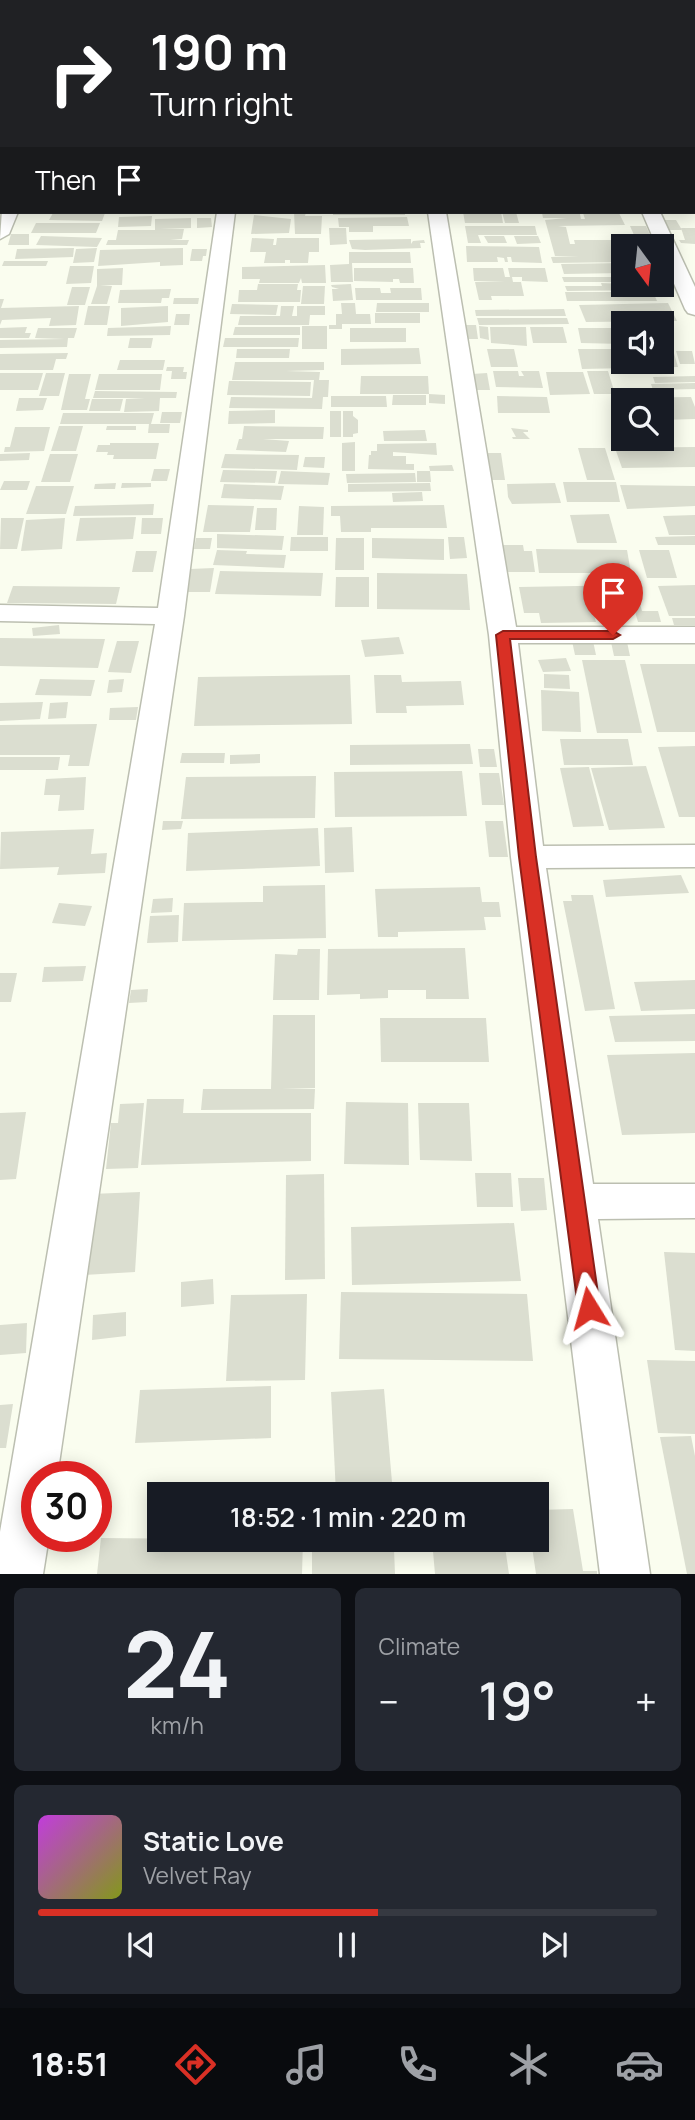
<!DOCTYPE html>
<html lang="en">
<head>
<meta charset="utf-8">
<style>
  :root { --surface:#171b24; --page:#242831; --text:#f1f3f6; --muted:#9ea1a6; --line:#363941; --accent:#d93025 }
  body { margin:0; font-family:Manrope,sans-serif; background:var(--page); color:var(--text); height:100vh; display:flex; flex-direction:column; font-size:26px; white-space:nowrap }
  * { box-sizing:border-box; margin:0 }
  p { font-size:23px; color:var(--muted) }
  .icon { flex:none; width:38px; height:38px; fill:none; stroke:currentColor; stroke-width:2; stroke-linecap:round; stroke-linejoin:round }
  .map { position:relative; height:1574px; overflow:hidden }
  .drawer { display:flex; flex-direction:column; gap:14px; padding:14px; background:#0d0f14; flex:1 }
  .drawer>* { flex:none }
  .banner { position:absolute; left:0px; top:0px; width:696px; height:214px; box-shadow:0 4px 18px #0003; background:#202124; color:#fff; overflow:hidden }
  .needle { width:46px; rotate:165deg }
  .fabs { position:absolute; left:611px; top:234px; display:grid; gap:14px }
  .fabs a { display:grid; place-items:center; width:63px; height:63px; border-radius:0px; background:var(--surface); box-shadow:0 4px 18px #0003; font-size:35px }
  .speed { position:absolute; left:21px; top:1461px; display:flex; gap:14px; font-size:35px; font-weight:700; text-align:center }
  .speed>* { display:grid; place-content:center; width:91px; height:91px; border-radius:50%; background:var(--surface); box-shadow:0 4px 18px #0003; line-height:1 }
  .speed .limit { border:10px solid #d22; background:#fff; color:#111 }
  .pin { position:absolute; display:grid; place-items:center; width:60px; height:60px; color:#fff; margin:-72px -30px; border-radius:50% 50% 50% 0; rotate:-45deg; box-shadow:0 0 7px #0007 }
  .pin .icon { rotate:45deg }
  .me { position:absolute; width:77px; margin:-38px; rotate:352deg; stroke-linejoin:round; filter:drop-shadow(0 0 5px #0008) }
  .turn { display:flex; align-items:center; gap:24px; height:147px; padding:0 35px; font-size:32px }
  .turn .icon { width:91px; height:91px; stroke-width:2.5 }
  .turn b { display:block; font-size:49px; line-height:60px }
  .then { display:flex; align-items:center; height:66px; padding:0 35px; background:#0003; gap:14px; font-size:26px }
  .big { font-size:52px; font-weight:600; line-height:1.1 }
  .drawer .card { flex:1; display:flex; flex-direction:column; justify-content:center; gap:10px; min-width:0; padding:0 24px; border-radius:10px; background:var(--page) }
  .drawer .dial { align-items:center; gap:0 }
  .dial b { font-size:91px; line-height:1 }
  .song { display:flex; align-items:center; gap:21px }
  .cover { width:84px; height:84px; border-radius:10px; background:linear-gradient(135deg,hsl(290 70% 55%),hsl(70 70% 35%)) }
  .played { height:7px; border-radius:4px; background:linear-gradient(90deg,var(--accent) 55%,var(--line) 55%) }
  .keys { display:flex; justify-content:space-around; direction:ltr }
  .heat { display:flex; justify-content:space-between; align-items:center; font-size:38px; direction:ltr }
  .drawer .tiles { flex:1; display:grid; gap:14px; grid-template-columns:1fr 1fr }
  .card:last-child { grid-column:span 2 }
  .trip { position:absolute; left:147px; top:1482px; width:402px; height:70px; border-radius:0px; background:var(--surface); box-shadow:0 4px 18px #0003; font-weight:600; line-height:70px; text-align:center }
  .tabs { display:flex; height:112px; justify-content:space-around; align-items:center; background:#090b0e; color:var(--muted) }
  .tabs .icon { width:49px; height:49px }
  .tabs .selected { color:var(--accent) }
  .tabs b { font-size:32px; color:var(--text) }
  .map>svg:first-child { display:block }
  .building { fill:#dbded0 }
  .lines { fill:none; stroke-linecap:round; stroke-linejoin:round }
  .street-casing { stroke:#bcbfb1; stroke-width:3 }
  .secondary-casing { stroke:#bcbfb1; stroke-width:4 }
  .street { fill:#fff; fill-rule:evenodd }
  .secondary { fill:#fff; fill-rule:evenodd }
  .route { fill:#d93025; stroke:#8d1f18; stroke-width:2 }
</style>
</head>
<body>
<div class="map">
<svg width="695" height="1574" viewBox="0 0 695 1574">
  <rect width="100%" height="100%" fill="#fafdef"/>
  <g class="building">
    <path d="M294,212H306L305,216H322L321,234H295Z"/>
    <rect x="333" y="212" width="72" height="3"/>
    <path d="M463,212H501L503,223H465Z"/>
    <path d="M502,212H516L519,223H505Z"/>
    <path d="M53,213H105L102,221L49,220Z"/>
    <path d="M542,213L580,214L581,219H585L583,213H619L625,225L558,226L566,227L570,244H575L574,240H631L636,247H623V262L553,263L551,257L579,256H555L545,220L567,218H543Z"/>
    <path d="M254,215L291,219L289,233L251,234Z"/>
    <path d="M152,216L151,226L118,227L119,217Z"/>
    <path d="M407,217L409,226H373V232H349V227H339L338,218Z"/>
    <path d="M191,218V228L160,229H184L182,239L170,240H189L187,245H106L108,240H116L118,230H155V219Z"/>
    <path d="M197,218H211L212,227L197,228Z"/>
    <path d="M661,220H676L682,230H669Z"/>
    <path d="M36,223H100L96,233H31Z"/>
    <path d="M465,226H535L537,235H478L481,243H468Z"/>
    <path d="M630,226H646L650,235H634Z"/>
    <path d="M329,228H346L347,244L330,245Z"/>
    <path d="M681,228H695V244L681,243L679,240H685Z"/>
    <path d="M11,234H29V245H8Z"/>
    <path d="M41,236L102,238L97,247L36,245Z"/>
    <path d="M484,236H504L507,243H488Z"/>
    <path d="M514,236H538L541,243L517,244Z"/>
    <path d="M252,238L274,239L273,245H276L277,238H319V252H309L308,263H290V260H285V263H264L266,252H250Z"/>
    <path d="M411,239V244L413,241L424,240L425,243H420L421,248L365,250L352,249L349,240Z"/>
    <path d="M466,246L539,247L542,263L512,262L511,257H507L508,262H505L504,258L497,257L498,262H467Z"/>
    <path d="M74,248L73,257L15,259L17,249Z"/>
    <path d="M97,248L94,262L73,263L76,249Z"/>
    <path d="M183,248V265L160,266V262L98,266L100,250Z"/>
    <path d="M192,249H207L206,256H203L202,261H190Z"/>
    <path d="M349,252H410L411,263H352L353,282H331L330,265L349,264Z"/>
    <path d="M4,261H48L46,266H2Z"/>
    <path d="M623,263V273L564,274L561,264Z"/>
    <path d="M325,265L326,283H302L301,278L299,283H259L260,279H242V267Z"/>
    <path d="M70,266H94L91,283L66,284Z"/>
    <path d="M123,268L122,285H100L112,286L107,304H91L97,286V269Z"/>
    <path d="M354,268H413L414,283H400L399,279H393V282L354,281Z"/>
    <path d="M473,268H503L505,277H512L513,282H521L524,296H491L492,300H479L475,282L505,281H474Z"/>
    <path d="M508,268H545L548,282L522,281V277H510Z"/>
    <path d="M662,274L665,282H670L674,292H655L652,285H662Z"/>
    <path d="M562,277H623V282H564Z"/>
    <path d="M601,283L649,285L652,290L567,291L565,286H602Z"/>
    <path d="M258,284H298L297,290H301L300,302H238L239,290H257Z"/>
    <path d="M351,284L353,300L333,301L332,289H339L332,287L331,285Z"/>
    <path d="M303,286H325L324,304H301Z"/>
    <path d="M72,287H90L85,305H67Z"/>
    <path d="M355,288H380L381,293H391L390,288H421L422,300H356Z"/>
    <path d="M171,289L169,298H162L161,303H118L120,290Z"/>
    <path d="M565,292H653L657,301H567Z"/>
    <path d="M174,298H199L198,304H173Z"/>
    <path d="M0,299H4L1,308L79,306L76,325L49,326L51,318L2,320L0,325Z"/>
    <path d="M341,303H355L356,314H370L371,324H342V329H329V325H336V314H342Z"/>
    <path d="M377,303H429V312H376Z"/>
    <path d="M668,303L677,321L586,322L579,305Z"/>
    <path d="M232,304L278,305L276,315L230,314Z"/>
    <path d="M88,306H110L107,325H84Z"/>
    <path d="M168,306V322L121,326V308Z"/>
    <path d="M281,306H294L292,316H297V306H325V315H310L309,325H238L240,316H280Z"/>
    <path d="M564,309L566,316H476L475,310Z"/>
    <rect x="375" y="313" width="45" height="10"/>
    <path d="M176,314H190L189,325H174Z"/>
    <path d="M477,318H567L569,324L479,325Z"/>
    <path d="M461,325H476L478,339H462Z"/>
    <path d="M171,326L170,335L107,336L108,328Z"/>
    <rect x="302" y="326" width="25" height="23"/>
    <path d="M479,326L488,327L489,340L480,338Z"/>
    <path d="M27,327L25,333H31L29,338H0V328Z"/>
    <path d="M235,327H300V335H233Z"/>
    <path d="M490,327H526L527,346L491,343Z"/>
    <path d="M530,327H563L567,343H533Z"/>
    <path d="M38,328H77L74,338H68L67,347L0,348V340L65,339L35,338Z"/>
    <rect x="350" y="328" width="56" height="14"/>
    <path d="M578,328H620L623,344L581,343Z"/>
    <path d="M130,338H153L151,348H128Z"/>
    <path d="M225,338H299L298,347H223Z"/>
    <path d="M419,348L421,364L341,365V349Z"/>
    <path d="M237,349H290L289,358H236Z"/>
    <path d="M487,349H514L518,367H491Z"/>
    <path d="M578,349H623V362H662V350H673L678,367L582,369Z"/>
    <path d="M676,351H692L695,364H680Z"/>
    <path d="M68,353L66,359H56L53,370H0V354Z"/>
    <path d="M120,360H165L163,370H117Z"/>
    <path d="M235,362H324V370L286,371L320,372L319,380H329L328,397H323L322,409L229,408L231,397L312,398L314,380H232Z"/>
    <path d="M167,367H184L183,372H187L186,379H171L172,371H166Z"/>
    <path d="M493,371H518L519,376H524L521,371H539L543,388L496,387Z"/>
    <path d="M587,371H608L615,394H594Z"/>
    <path d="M546,372H583L590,394L550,395Z"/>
    <path d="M0,373H43L38,390H0Z"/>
    <path d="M46,373H65L59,396H39Z"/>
    <path d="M487,373L490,390H476L472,374Z"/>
    <path d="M69,374H91L85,399H90L87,410H61Z"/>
    <path d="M99,374H162L160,390H95Z"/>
    <path d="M361,376H428L429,394H360Z"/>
    <path d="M695,376V382L655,383L653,377Z"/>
    <path d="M229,381L311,382L310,396L227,395Z"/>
    <path d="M695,383V389L653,390L651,384Z"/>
    <path d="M95,391L177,392L176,398H160L159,411L124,412L126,399L145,398H93Z"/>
    <path d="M429,394L445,395V404L429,403Z"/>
    <path d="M393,395H426V405H392Z"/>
    <path d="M331,396H386L387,407H331Z"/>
    <path d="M497,396L547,397L550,413H498Z"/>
    <path d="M691,397L695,407V419L662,420V401H623V422L614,398Z"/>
    <path d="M19,398H47L43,410L16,411Z"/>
    <path d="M92,399H123L120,411H89Z"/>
    <path d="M275,410V423L228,424L229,411Z"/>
    <rect x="330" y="411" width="11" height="26"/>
    <path d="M343,411H353V416L358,420V433L353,434V437H343Z"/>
    <path d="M162,412H182L180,423H160Z"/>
    <path d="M63,413H154L151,424H60Z"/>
    <path d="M149,424H170L169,433H148Z"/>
    <path d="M59,426H83L76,451H51Z"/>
    <path d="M107,426H136V430H106Z"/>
    <path d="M244,426L324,427L323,439H263L289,441L286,452L236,450L239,439H242Z"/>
    <path d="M15,427H50L44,451L4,452L5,447H10Z"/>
    <path d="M511,428L528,430V432H523L530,439H513L512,437H516Z"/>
    <path d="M425,430L427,441H384L383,431Z"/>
    <path d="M355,442V471H342V443Z"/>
    <path d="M110,443H159L156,459H113L114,455H107L108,452H96L98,445H110Z"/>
    <path d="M436,443L437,455L393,452V456H406V464H414V470L368,469L369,455H371V451H377V444Z"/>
    <path d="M695,447V467L622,468L615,448Z"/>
    <path d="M578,448H605L615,480H587Z"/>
    <path d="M30,453L29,460L0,461V454Z"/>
    <path d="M484,453H501L505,480H488Z"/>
    <path d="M50,454H78L70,482H41Z"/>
    <path d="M225,454L299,455L297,470L221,468Z"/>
    <path d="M305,457H325L324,468L303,467Z"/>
    <path d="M452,465L454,471H430L429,466Z"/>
    <path d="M154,469H170L167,481H151Z"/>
    <path d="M223,470L277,471L275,483L220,482Z"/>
    <path d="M281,471L330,473L328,485L278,484Z"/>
    <path d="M417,471H430L431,482H417Z"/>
    <path d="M415,473L416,482L347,483L346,474Z"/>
    <path d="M4,481H30L27,490H0Z"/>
    <path d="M563,482H616L620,502H567Z"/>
    <path d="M116,483L115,489H94L95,484Z"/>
    <path d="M122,483H151V487L121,488Z"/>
    <path d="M430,483L431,491L348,492V484Z"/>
    <path d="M555,483L561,503L512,504L508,497L507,484Z"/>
    <path d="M224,484L284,486L281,500L221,498Z"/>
    <path d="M620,485L695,486V506L627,509Z"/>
    <path d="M36,486H74L66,514H26Z"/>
    <path d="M422,492L423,501L393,502L392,493Z"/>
    <path d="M154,504L153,515L73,516L75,506Z"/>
    <path d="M208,505L254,506L250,532H203Z"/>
    <path d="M444,505L447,528H371V532H341L340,516H331V506Z"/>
    <path d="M299,506L324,507L323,535H297Z"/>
    <path d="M257,508H277L276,530H255Z"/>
    <path d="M609,514L617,543H577L570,515Z"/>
    <path d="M695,515V535H669L663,516Z"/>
    <path d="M136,517L133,539L76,541L80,518Z"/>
    <path d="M1,518H24L17,549H0Z"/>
    <path d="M65,518L62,549L21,551L26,520Z"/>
    <path d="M142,518H163L161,534H141Z"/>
    <path d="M217,534L284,536L282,550L217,548Z"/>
    <path d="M695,536V545H658L655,537Z"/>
    <path d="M291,537H328V551H290Z"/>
    <path d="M448,537H464L467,558L450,559Z"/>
    <path d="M196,538H212L210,549H194Z"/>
    <path d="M336,538H364V570H335Z"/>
    <path d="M372,538L444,539V560L372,558Z"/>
    <path d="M500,545H523L524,551H532L535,572H504Z"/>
    <path d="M536,549L627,550L631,573H539Z"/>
    <path d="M217,550L247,551L246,554L286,555L284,568L213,565Z"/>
    <path d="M639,550H669L677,578H647Z"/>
    <path d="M136,551H157L153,572H132Z"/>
    <path d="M214,568L210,592H186L190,569Z"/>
    <path d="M220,571L323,573L321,596L215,594Z"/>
    <path d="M377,573L467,574L470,610L377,609Z"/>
    <path d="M336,577H369V607H335Z"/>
    <path d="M635,585L642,611H658L661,622H638L635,612H593L596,622L541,623L539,613H524L519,587Z"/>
    <path d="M695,585V616H669L658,586Z"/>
    <path d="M13,586L120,587L116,604L7,603Z"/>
    <path d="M672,618H695V625H674Z"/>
    <path d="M59,625L60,634L33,636L32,628Z"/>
    <path d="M399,637L404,654L365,657L361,640Z"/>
    <path d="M0,638L105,639L98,668L0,666Z"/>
    <path d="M117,641H139L131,673L108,672Z"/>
    <path d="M572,641H593L596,655H575Z"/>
    <path d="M611,642H627L630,656H614Z"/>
    <path d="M566,658L571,671L543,672L538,660Z"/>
    <path d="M582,660H625L642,733H597Z"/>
    <path d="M640,664H695V732H657Z"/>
    <path d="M544,674L569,675L570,689L544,688Z"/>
    <path d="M350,675L352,724L194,726L198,677Z"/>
    <path d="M374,675H401L402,682L461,681L464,705L406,706L407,713H376Z"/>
    <path d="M40,679L95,680L91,696L35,695Z"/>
    <path d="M124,679L122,692L107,693L109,680Z"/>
    <path d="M541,690L579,692L581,732L542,731Z"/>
    <path d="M43,702L40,719L0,721V703Z"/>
    <path d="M68,702L66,718L48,719L50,703Z"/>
    <path d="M138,707L136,720H109L110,708Z"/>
    <path d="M97,724L89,766H68L70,755H0V725Z"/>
    <path d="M560,739H628L633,765H564Z"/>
    <path d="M470,744L473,764L350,765V745Z"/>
    <path d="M695,746V817H679L658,747Z"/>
    <path d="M478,749H494L497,767H480Z"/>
    <path d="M182,753H225L224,763H180Z"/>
    <path d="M260,754V763L230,764V755Z"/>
    <path d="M0,757H60L58,770H0Z"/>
    <path d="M646,766L665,828L609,830L591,768Z"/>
    <path d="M589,767L604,826L573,827L560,768Z"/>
    <path d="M462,771L467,816L335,817L334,772Z"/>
    <path d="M479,773H499L504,805H482Z"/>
    <path d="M316,776L315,818L181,819L186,777Z"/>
    <path d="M86,777L84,810L58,811L60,795H44L46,779Z"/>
    <path d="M163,821H183L181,829L162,830Z"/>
    <path d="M485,821H503L508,857H489Z"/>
    <path d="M352,827L354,872L325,873L324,828Z"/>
    <path d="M318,828L320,866L186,871L188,833Z"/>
    <path d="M94,829L91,854L107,853L105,873L57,875L59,867L0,869L1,832Z"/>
    <path d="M681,875L689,893L606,897L603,880Z"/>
    <path d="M325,885L326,938L182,941L184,903L263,902V886Z"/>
    <path d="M480,887L482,902H499L501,917H484L486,930L398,932V937H378L375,889Z"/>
    <path d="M571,895H593L615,1009L585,1011L563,901H572Z"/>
    <path d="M173,898L172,912L151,913L153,899Z"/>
    <path d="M59,903L92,906L85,926L52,923Z"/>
    <path d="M179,915L178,942L147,943L150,916Z"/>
    <path d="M465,948L469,999H426V990H388V998L360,999V994L327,995L328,949Z"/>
    <path d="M298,949H320L319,1000H273L275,954L297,955Z"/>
    <path d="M86,966L83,981L42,982L44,967Z"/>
    <path d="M0,973H17L11,1002H0Z"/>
    <path d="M695,980V1009L641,1011L634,982Z"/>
    <path d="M148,989L147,1002L129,1003L131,990Z"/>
    <path d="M695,1014V1041L615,1042L609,1016Z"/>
    <path d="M273,1015H315V1088H282L315,1089L314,1109L201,1110L203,1089H271Z"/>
    <path d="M380,1018H486L489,1062H381Z"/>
    <path d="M695,1053V1133L622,1135L607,1055Z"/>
    <path d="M147,1099H184L183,1113H311V1161L141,1165Z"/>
    <path d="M346,1102L408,1103L409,1165L344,1164Z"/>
    <path d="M144,1103L138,1168L106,1169L111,1123H118L120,1104Z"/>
    <path d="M418,1103H469L472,1161L420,1160Z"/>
    <path d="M26,1112L16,1179L0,1180V1113Z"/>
    <path d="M475,1173H511L513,1207H477Z"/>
    <path d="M324,1174L325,1279L285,1280L286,1175Z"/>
    <path d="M518,1178H544L547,1210L521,1211Z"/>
    <path d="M140,1192L135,1272L84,1275L91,1194Z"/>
    <path d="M514,1223L521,1281L352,1285L351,1227Z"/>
    <path d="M664,1252L695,1253V1351L675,1350Z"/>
    <path d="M213,1279L214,1304L181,1307V1282Z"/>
    <path d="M341,1292L527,1294L533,1361L339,1359Z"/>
    <path d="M307,1294L305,1380L226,1381L231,1295Z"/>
    <path d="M126,1312V1336L92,1340L93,1315Z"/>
    <path d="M27,1323L26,1353L0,1355V1325Z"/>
    <path d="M647,1360L695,1361V1434L658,1433Z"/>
    <path d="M271,1386V1438L135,1443L140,1390Z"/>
    <path d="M384,1389L393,1494H336L331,1392Z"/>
    <path d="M13,1404L6,1448H0V1405Z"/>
    <path d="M691,1436L695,1456V1574H687L660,1437Z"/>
    <path d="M573,1509L583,1571H597V1574H536L531,1540H537V1510Z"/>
    <path d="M101,1538L303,1540L302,1574H97Z"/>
    <path d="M312,1540H383L384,1548L394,1549L395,1574H312Z"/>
    <path d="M432,1540H504L509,1574H435Z"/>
  </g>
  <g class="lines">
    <defs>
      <g id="street">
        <path d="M28,0H42L27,2Z"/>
        <path d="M183,0H196L182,2Z"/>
        <path d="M336,0H349L335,2Z"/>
        <path d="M543,0H555L556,2H544Z"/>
        <rect x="0" y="14" width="2" height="8"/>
        <rect x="0" y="112" width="2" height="10"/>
        <path d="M2,210L18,212L9,234L0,239Z"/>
        <path d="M217,212H235L184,616L57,1477H37V1536H49L43,1574H0V1532L155,624L0,621V605L158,608Z"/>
        <path d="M428,212H446L516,627H695V643H518L543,846L695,845V867L546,868L593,1184H695V1218L598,1219L650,1574H600L511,857L489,635Z"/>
        <path d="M642,212H660L695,287V315L688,313L685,309L662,256V247H657Z"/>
      </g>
      <g id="secondary">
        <path d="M606,0H651L653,2H607Z"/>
        <path d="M670,0H695V6V2Z"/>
      </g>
    </defs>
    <use href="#street" class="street-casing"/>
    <use href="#secondary" class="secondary-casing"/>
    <use href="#street" class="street"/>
    <use href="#secondary" class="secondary"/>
  </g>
  <path class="route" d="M503,631H613L620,635L613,639H510L536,857L600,1308L597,1316L589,1318L581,1316L578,1308L519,857L496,635Z"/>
</svg>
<div class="fabs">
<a><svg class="needle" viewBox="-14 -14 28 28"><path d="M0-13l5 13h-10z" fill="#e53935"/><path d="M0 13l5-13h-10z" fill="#9ea1a6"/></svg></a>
<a><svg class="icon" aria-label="sound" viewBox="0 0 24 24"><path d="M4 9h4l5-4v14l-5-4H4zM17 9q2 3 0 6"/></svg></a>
<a><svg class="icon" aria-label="search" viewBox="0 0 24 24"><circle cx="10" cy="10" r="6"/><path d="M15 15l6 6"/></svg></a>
</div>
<div class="speed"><div class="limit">30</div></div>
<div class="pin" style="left:613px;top:635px;background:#d93025"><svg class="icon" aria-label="arrive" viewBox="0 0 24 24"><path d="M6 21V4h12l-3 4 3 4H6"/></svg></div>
<svg class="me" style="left:589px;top:1308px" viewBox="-20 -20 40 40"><path d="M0-17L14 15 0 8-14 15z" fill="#d93025" stroke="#fff" stroke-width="4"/></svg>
<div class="trip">18:52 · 1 min · 220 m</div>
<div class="banner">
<div class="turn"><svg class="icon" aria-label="right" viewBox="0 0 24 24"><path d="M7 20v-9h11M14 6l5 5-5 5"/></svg><div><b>190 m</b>Turn right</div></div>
<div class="then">Then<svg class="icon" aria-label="arrive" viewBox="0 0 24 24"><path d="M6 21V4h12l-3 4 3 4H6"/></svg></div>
</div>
</div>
<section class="drawer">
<div class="tiles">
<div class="card dial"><b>24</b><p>km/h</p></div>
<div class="card"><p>Climate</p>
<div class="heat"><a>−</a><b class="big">19°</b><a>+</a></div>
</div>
<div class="card">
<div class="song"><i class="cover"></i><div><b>Static Love</b><p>Velvet Ray</p></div></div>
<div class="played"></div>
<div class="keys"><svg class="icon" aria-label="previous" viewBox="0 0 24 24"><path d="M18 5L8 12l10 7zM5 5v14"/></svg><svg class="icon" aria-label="pause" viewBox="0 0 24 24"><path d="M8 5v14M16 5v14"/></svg><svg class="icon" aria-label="next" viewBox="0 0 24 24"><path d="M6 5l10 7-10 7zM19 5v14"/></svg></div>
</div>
</div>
</section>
<nav class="tabs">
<b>18:51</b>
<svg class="icon selected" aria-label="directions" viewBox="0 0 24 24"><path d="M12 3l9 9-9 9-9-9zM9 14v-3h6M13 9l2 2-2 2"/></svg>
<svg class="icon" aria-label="music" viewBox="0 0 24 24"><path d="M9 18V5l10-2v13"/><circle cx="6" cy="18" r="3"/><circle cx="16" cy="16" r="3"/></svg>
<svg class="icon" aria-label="phone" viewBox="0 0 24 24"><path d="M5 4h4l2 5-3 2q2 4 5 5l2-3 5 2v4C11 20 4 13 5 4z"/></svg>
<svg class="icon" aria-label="climate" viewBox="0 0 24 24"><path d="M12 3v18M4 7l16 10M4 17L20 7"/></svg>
<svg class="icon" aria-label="car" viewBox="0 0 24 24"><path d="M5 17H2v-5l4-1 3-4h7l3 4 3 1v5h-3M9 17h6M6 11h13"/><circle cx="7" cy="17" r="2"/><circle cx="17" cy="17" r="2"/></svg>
</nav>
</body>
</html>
